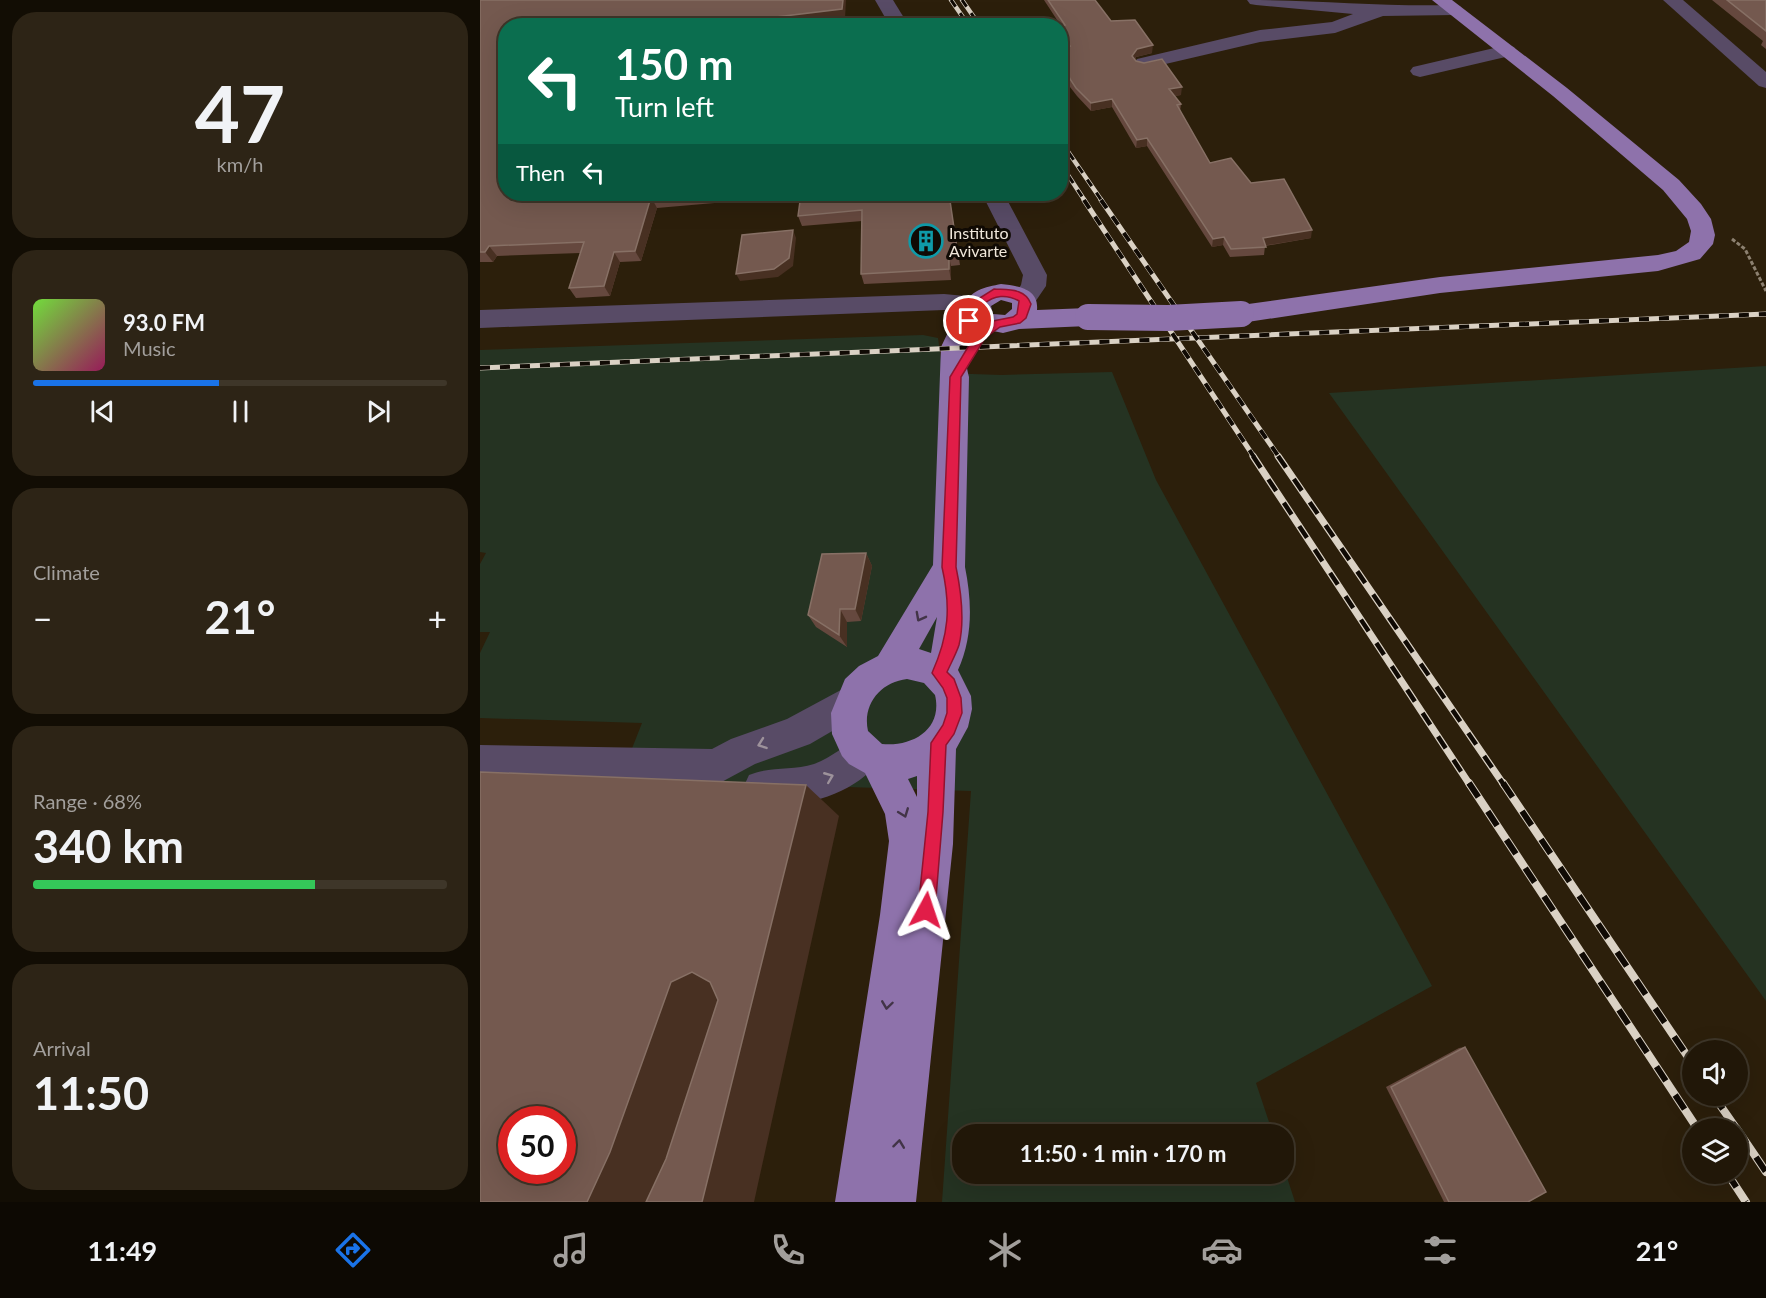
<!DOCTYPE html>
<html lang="en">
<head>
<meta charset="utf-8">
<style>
  :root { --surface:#211708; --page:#2d2416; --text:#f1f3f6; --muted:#a29f9c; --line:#3e3629; --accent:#1a73e8 }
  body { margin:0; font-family:Lato,sans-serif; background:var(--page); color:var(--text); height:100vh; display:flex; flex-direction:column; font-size:22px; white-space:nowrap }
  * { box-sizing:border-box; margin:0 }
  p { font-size:20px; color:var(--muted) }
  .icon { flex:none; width:33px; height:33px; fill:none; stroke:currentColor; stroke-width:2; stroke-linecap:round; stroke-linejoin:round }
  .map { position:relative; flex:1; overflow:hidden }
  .details { display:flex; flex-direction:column; gap:12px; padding:12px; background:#120d04; width:480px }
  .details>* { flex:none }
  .top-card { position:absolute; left:18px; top:18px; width:570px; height:183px; border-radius:24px; box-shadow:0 6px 24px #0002,0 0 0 2px var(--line); background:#0b6e4f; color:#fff; overflow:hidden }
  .controls { position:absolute; left:1202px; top:1040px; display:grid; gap:12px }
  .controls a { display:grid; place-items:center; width:66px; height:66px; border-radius:50%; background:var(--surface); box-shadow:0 6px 24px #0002,0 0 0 2px var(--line); font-size:30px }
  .speed { position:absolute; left:18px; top:1106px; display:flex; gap:12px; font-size:30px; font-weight:700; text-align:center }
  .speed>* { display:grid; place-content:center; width:78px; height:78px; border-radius:50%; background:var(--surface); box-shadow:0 6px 24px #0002,0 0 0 2px var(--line); line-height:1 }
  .speed .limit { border:9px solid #d22; background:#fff; color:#111 }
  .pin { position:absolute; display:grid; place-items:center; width:51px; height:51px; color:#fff; margin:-26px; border:3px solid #fff; border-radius:50%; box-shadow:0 2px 6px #0007 }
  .me { position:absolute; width:66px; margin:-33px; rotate:5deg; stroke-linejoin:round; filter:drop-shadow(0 0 4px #0008) }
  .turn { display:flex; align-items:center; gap:21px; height:126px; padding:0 18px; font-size:27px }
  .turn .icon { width:78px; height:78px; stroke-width:2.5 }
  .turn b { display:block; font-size:42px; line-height:51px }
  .then { display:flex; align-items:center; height:57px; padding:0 18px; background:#0003; gap:12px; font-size:22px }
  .big { font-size:45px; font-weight:700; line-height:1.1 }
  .details .tile { flex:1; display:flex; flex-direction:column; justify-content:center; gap:9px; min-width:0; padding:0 21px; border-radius:24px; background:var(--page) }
  .details .dial { align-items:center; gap:0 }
  .dial b { font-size:78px; line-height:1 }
  .song { display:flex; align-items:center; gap:18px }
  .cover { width:72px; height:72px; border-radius:9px; background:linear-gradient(135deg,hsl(100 70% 55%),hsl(330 70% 35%)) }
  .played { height:6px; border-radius:3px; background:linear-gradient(90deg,var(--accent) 45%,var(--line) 45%) }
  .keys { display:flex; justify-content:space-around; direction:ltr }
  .heat { display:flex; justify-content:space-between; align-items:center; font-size:33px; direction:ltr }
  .charge { height:9px; border-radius:4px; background:linear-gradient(90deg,#34c759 68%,var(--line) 0) }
  .trip { position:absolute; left:472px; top:1124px; width:342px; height:60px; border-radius:24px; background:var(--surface); box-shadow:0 6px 24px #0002,0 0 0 2px var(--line); font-weight:700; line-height:60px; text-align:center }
  .tab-bar { display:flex; height:96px; justify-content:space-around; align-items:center; background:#0d0903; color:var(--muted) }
  .tab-bar .icon { width:42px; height:42px }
  .tab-bar .current { color:var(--accent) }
  .tab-bar b { font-size:27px; color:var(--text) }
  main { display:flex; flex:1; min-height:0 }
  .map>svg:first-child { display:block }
  .green { fill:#253322 }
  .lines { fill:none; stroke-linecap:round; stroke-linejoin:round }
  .path { stroke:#8c8070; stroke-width:3; stroke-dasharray:4 2; stroke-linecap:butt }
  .minor { fill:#584b66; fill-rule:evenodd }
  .major { fill:#8e72ab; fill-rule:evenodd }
  .rail-far3-casing { stroke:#dad1c4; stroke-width:4.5 }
  .rail-far2-casing { stroke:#dad1c4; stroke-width:5 }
  .rail-far1-casing { stroke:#dad1c4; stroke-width:7 }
  .rail-casing { stroke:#dad1c4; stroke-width:8 }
  .rail-far3 { stroke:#100a04; stroke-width:3; stroke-dasharray:8; stroke-linecap:butt }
  .rail-far2 { stroke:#100a04; stroke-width:4; stroke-dasharray:10; stroke-linecap:butt }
  .rail-far1 { stroke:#100a04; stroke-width:4.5; stroke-dasharray:14; stroke-linecap:butt }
  .rail { stroke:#100a04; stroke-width:6; stroke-dasharray:17; stroke-linecap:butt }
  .major-bridge { stroke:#8e72ab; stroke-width:26 }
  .wall { fill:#65483e }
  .shaded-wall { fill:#483022 }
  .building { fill:#74594f; stroke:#877065; stroke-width:1.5; fill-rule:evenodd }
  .oneway { stroke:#423447 }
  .oneway2 { stroke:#9d929b }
  .route { fill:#e11d48; stroke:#92132f; stroke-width:1.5 }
  .labels { text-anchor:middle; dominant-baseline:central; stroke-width:6; stroke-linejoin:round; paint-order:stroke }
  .far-poi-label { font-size:16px; fill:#f1e8dc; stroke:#100a04; text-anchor:start }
</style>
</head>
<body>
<main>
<section class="details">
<div class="tile dial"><b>47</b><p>km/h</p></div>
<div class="tile">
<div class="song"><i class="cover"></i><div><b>93.0 FM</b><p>Music</p></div></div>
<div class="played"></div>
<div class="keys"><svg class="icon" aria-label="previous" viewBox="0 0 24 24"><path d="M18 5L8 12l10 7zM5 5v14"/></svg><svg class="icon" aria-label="pause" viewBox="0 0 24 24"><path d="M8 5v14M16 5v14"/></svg><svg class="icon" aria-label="next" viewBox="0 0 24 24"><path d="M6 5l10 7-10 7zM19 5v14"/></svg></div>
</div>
<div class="tile"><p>Climate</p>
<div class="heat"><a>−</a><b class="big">21°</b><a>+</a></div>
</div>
<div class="tile"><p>Range · 68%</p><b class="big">340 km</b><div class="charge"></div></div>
<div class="tile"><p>Arrival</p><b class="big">11:50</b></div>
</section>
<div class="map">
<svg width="1286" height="1202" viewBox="0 0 1286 1202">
  <rect width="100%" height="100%" fill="#2c1f0b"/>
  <g class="green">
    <path d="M443,335L458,338L463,373L521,375L632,372L676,480L952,986L776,1083L793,1134H483V1173H804V1168L815,1202H462L491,791L274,784L142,774L162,723L0,718V653L10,632H0V564L6,553L0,552V350Z"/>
    <path d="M1286,366V1001L849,393Z"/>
  </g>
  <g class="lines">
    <path class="path" d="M1252,239L1265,249L1286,291"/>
    <g class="minor">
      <path d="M395,0H413L429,26H410Z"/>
      <path d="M767,0C836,0 905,7 974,5L980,6L983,10L980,14L974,15L903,16L855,33L780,42L664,69L657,67L654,63L657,59L780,30L852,22L873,14L776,5L770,4Z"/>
      <path d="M1183,0H1203L1286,72V88L1279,86Z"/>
      <path d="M1027,45L1034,47L1037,51L1034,55L940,77L933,75L930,71L933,67Z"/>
      <path d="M502,194H524L567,275L566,286L553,305L544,307L535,305L531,299L541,285L543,275Z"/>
      <path d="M464,294L507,298L511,304L507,310L498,313L464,310L0,328V310Z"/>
      <path d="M372,684L385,688L390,700L385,712L330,744L275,764L236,785L0,781V745L232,749L251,739L307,719Z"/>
      <path d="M384,736L397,742L402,754C386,793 307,816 269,801L263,788L269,775C290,766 312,771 334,764C352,758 366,743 384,736Z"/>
    </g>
    <g class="major">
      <path d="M952,0H972L1087,88L1199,180L1221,204L1231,219L1235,235L1233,244L1220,259L1178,271L960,293L761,323L752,320L748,314L752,308L761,305L960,277L1178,255L1196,251L1209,242L1211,231L1207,219L1183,190L1073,96Z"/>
      <path d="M521,284C539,286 559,289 557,310L608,308L617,311L621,317L617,323L608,326L539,329L523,333L498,328C485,340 484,360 489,377L485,567C492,602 493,637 478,670L491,696L492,709L488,727L476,749L473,844L436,1202H355L400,915L409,841L405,814L385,773L369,764L362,756L352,734L351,713L365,679L379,666L398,656L453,565L461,347L472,324L486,310C484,291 506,287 521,284ZM521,300L532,303V309L525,315L513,314L511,306ZM457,617L451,653L439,649ZM427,679L444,683L455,695C463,729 433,747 402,744L388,731C382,704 401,682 427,679ZM437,776V797L428,779Z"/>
    </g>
    <defs>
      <g id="rail-far3">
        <path d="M471,0L489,26"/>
        <path d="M482,0L500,26"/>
        <path d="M580,140L622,201"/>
        <path d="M580,163L605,201"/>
      </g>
      <g id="rail-far2">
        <path d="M604,200L774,457"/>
        <path d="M621,200L799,457"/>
        <path d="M0,368L1286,314"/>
      </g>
      <g id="rail-far1">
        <path d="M773,456L990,785"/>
        <path d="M798,456L1024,785"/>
      </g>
      <g id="rail">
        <path d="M989,783L1217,1128"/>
        <path d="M1023,783L1212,1063"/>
        <path d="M1233,1095L1256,1128"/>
        <path d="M1257,1129L1286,1172"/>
        <path d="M1247,1173L1266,1202"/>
      </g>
    </defs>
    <use href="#rail-far3" class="rail-far3-casing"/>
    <use href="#rail-far2" class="rail-far2-casing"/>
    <use href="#rail-far1" class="rail-far1-casing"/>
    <use href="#rail" class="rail-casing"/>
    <use href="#rail-far3" class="rail-far3"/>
    <use href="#rail-far2" class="rail-far2"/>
    <use href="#rail-far1" class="rail-far1"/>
    <use href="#rail" class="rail"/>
    <path class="major-bridge" d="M608,317L688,318L761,314"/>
  </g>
  <g class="wall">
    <path d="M0,0L365,19L310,26H26V194H270L269,200L177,208L161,261L140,262L130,296L96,298L89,288L100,253L17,256L13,262H0Z"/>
    <path d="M564,0H615L631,21L672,53L656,57L655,60L701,95L694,96L701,104L700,111L730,163L771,183L831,238L785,246L784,255L750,257L743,245L732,247L667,146L656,148L632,107L611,111L597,96L590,87L580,58V48L585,47L580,40L581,26Z"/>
    <path d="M1232,0H1286V49L1281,45L1283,41Z"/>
    <path d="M321,194H469L480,265L471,266V280L384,284L381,274L382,221L322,226L318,216Z"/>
    <path d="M386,553L392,566L381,621L367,622V647L336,627L328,615Z"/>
    <path d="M985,1047L1048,1202H964L906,1087L979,1048Z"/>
  </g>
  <g class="shaded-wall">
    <path d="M363,0H366L365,19L310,26H286L288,18Z"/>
    <path d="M673,45L672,53L656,57L652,64V56L657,49Z"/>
    <path d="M702,87L701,95L689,97V89Z"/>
    <path d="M632,99V107L611,111V103Z"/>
    <path d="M667,138V146L656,148L657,140Z"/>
    <path d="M171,197L177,208L161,261L155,251Z"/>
    <path d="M313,230L316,238L313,266L298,277L260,281L256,274Z"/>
    <path d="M832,230L831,238L782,246L783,238Z"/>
    <path d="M744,237L743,245L732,247L733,239Z"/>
    <path d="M9,246L17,256L13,262L5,252Z"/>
    <path d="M134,252L140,262L130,296L124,286Z"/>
    <path d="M469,256L471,266V280L469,269Z"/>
    <path d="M386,553L392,566L381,621L375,609Z"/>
    <path d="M360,609L367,622V647L359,635Z"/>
    <path d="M326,785L359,816L274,1202H222Z"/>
    <path d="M212,972L263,985L171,1202H107L191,982Z"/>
  </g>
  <g class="building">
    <path d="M0,0H363L362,9L288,18L286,26H201L202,23L134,26H26V194H216L171,197L155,251L134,252L124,286L89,288L104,242L9,246L5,252H0Z"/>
    <path d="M568,0H615L631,21L655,20L673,45L657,49L652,56L656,61L664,63L682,59L702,87L689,89L701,104L697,105L730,163L751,158L771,183L804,179L832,230L783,238L786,247L751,249L744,237L733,239L667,138L657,140L632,99L611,103L596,88L590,79L580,52V48L590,46L580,33V26L585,25Z"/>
    <path d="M1247,0H1286V31Z"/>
    <path d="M321,194H469L478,255L469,256V269L381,274L382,210L318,216Z"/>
    <path d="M313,230L309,258L294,269L256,274L262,235Z"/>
    <path d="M386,553L375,609H360L359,635L328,615L342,554Z"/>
    <path d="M0,772L326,785L222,1202H166L186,1159L238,1000L230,982L212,972L191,982L130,1152L107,1202H0ZM32,1119H82V1170H32Z"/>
    <path d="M985,1047L1066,1192L1048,1202H969L911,1087Z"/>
  </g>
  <defs><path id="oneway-chevron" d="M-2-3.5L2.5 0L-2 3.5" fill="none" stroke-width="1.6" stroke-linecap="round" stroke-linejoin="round" transform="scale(1.5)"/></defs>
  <g class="oneway">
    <use href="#oneway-chevron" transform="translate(440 617) rotate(118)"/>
    <use href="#oneway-chevron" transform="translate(424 813) rotate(69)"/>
    <use href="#oneway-chevron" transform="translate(407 1005) rotate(98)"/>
    <use href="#oneway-chevron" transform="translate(419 1144) rotate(-83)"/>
  </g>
  <g class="oneway2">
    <use href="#oneway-chevron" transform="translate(282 744) rotate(160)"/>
    <use href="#oneway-chevron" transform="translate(349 777) rotate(-22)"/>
  </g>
  <path class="route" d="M514,289C529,290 545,288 551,304L546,318L540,323L520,327L505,338L481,377L476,567C481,591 485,620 479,645C476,654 471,663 467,672L474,679L481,698L482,713L474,734L466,745L463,812L455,910L452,916L446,919L440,916L438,910L448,812L451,743L463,725L467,713V698L463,688L452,673C469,635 471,607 462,567L470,377L497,332L513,321L533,317L537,314L539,301C527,294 514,295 504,304L503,313L493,324H486L484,321L493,312L495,301Z"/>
  <defs>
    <symbol id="building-ring" viewBox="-11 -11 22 22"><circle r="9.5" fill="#100a04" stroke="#0f9aa8" stroke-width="1.5"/><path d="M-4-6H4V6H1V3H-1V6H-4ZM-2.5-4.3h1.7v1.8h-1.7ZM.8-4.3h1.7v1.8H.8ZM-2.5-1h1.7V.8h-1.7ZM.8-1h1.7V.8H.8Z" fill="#0f9aa8"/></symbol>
  </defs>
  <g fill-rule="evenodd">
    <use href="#building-ring" x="427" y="222" width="38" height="38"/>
  </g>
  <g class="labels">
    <g class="far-poi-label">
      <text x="469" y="232">Instituto<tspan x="469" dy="18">Avivarte</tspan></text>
    </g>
  </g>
</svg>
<div class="controls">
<a><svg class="icon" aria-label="sound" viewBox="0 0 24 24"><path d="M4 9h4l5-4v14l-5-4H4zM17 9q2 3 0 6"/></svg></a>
<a><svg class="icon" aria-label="layers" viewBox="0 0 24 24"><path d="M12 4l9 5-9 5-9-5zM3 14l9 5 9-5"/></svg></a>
</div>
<div class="speed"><div class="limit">50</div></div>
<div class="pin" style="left:489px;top:321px;background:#d93025"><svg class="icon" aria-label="arrive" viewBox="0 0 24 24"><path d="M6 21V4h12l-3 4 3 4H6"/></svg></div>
<svg class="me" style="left:446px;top:910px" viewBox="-20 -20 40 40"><path d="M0-17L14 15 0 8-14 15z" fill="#e11d48" stroke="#fff" stroke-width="4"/></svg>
<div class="trip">11:50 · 1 min · 170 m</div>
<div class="top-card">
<div class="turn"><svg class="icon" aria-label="left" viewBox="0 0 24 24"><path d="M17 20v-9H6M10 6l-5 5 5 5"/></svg><div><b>150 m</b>Turn left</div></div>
<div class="then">Then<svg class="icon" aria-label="left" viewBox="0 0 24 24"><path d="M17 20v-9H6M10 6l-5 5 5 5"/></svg></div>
</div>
</div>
</main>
<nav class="tab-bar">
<b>11:49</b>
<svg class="icon current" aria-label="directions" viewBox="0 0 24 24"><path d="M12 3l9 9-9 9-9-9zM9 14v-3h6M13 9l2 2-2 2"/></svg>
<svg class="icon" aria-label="music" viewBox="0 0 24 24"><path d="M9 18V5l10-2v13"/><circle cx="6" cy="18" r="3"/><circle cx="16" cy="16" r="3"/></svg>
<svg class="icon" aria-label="phone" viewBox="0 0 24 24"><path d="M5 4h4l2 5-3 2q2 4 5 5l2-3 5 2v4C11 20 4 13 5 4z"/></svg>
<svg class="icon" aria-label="climate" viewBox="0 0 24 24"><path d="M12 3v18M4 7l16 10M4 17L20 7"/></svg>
<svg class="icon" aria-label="car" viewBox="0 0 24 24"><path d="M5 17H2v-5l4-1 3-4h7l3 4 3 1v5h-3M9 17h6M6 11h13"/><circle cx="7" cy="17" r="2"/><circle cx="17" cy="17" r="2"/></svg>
<svg class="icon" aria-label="filters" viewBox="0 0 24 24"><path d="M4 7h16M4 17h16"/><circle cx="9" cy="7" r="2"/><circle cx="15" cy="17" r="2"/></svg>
<b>21°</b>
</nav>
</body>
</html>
